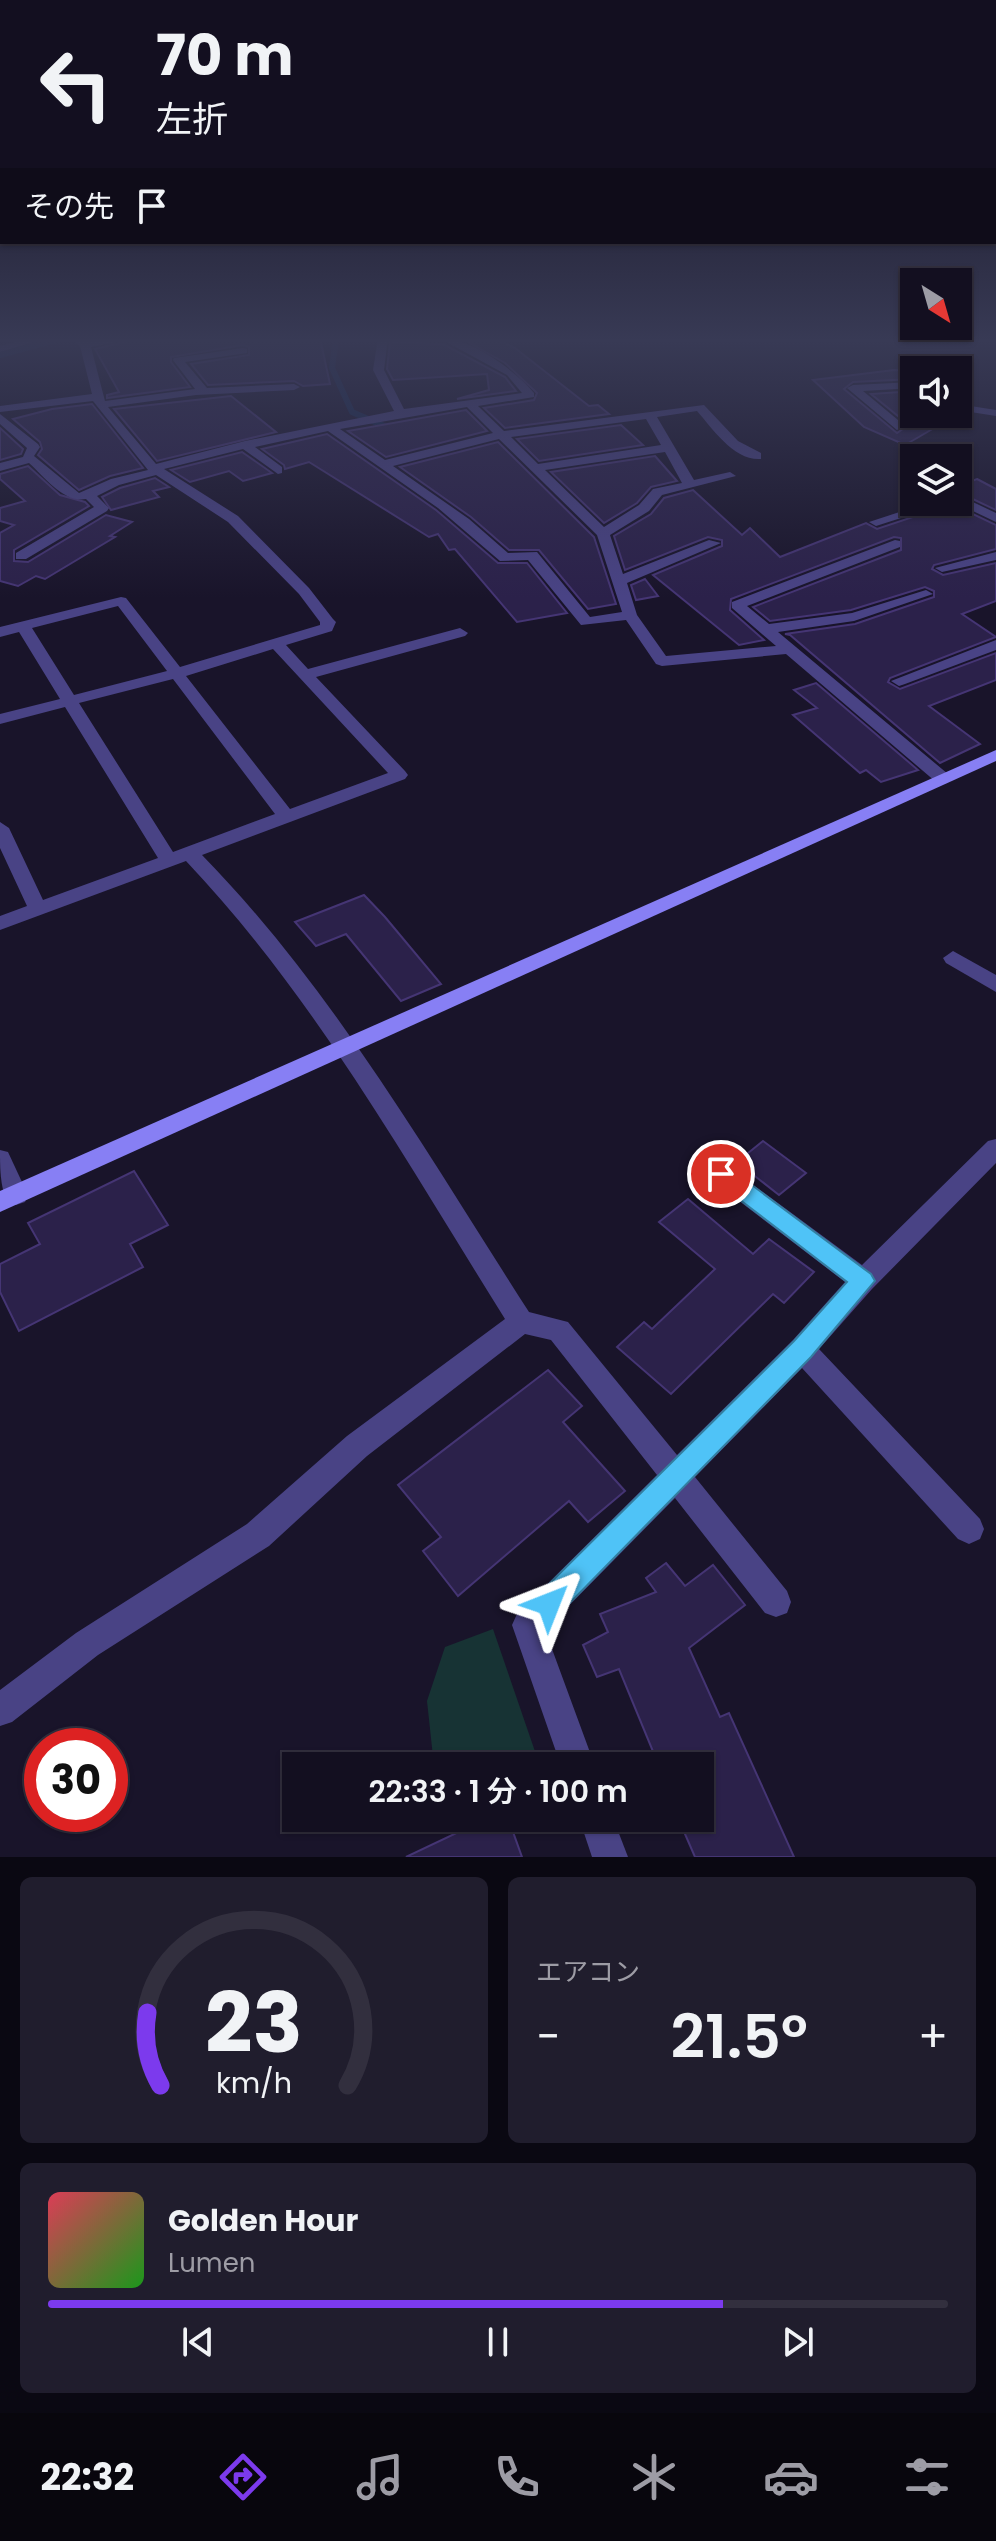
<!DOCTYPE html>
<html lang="ja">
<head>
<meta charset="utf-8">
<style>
  :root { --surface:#130f20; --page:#201d2d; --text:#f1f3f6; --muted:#9d9ca5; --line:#322f3e; --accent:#7c3aed }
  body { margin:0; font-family:Poppins,"Noto Sans JP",sans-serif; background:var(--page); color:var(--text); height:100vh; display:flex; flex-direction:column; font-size:30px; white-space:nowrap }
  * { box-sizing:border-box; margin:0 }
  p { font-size:26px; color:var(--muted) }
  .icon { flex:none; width:44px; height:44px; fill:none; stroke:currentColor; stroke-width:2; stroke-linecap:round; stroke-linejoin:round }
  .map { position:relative; height:1857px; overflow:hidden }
  .side { display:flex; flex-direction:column; gap:20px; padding:20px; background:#0a0812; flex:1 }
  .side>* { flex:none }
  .top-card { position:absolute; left:0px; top:0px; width:996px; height:244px; box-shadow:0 2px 6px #0004,0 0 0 2px var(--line); background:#130f20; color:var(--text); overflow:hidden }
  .needle { width:52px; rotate:143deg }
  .fabs { position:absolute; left:900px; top:268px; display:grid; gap:16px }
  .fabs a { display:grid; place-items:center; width:72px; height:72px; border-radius:0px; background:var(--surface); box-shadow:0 2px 6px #0004,0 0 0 2px var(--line); font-size:40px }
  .speed { position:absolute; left:24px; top:1728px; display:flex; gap:16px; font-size:40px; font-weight:700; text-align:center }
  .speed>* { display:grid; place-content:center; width:104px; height:104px; border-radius:50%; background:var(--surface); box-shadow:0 2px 6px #0004,0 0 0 2px var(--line); line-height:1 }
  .speed .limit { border:12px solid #d22; background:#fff; color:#111 }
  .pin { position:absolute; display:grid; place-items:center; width:68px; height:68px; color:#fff; margin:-34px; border:4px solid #fff; border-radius:50%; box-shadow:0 2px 8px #0007 }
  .me { position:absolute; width:88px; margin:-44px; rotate:45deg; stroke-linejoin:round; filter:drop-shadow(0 0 6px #0008) }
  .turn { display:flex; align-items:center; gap:28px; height:168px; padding:0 24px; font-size:36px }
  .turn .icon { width:104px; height:104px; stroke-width:2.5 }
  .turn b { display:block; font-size:56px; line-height:68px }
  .then { display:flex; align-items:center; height:76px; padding:0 24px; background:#0003; gap:16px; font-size:30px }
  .big { font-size:60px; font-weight:600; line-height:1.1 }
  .side .tile { flex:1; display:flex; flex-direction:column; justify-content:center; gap:12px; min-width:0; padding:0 28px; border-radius:12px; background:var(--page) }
  .side .dial { align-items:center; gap:0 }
  .dial svg { height:208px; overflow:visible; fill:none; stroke:var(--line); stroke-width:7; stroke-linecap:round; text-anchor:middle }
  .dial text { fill:var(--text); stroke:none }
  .song { display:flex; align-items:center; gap:24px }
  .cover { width:96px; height:96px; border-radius:12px; background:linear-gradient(135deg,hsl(350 70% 55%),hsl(120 70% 35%)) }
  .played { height:8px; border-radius:4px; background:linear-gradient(90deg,var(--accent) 75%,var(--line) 75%) }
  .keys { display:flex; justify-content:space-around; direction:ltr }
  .heat { display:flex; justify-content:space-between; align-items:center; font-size:44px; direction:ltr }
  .side .tiles { flex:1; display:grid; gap:20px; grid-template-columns:1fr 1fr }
  .tile:last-child { grid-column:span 2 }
  .trip { position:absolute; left:282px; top:1752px; width:432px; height:80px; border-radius:0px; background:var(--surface); box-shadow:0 2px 6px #0004,0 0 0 2px var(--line); font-weight:600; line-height:80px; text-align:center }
  .menu { display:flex; height:128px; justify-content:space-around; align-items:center; background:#08060d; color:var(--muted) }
  .menu .icon { width:56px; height:56px }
  .menu .active { color:var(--accent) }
  .menu b { font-size:36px; color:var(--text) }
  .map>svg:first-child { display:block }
  .green { fill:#173334 }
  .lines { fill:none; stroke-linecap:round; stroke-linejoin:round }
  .stream { stroke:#14284e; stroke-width:6 }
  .building { fill:#2b214a; stroke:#453574; stroke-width:2 }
  .street { fill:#494385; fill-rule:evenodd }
  .secondary { fill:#877ff4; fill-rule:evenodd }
  .route { fill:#4fc3f7; stroke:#337fa1; stroke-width:2 }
</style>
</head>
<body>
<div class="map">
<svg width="996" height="1857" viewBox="0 0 996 1857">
  <rect width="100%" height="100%" fill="#19142a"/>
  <path class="green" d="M493,1629L540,1766H434L427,1701L445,1647Z"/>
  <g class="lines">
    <g class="stream">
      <path d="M336,338L332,368L352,412L391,429"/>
      <path d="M0,355L63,338"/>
    </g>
  </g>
  <g class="building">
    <path d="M140,338H320L330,384L303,386L294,381L208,385L191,364L249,355V347L243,345L171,357V362L190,387L107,398V395L119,392L95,349Z"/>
    <path d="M484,338H495L515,348L589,406L598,405L609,414L505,428L484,408L534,400L537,393L505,363L468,342Z"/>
    <path d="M390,342L443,344L505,377L516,391L457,399L489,390L487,374L393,380L387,369Z"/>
    <path d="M894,370L914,371V379L853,382L844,389L897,433L924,414L960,413L905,445L864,427L813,380Z"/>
    <path d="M914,391V410L898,416L871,394Z"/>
    <path d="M231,396L276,432L157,461L114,409Z"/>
    <path d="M92,404L143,468L110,476L79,490L38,455L42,449L40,442L13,419L52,409Z"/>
    <path d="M466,410L487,431L386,457L348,431Z"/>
    <path d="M621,425L643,445L539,461L517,439Z"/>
    <path d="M0,428L23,449L21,454L0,460Z"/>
    <path d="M327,434L436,510L498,563H527L567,613L517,622L455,549L449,550L438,534L429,537L309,462L285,469L284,465L262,449Z"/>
    <path d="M498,442L594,537L616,604L588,609L539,550H509L471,517L400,467Z"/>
    <path d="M242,452L272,473L243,481L229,471L190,482L171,470Z"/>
    <path d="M655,456L677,481L651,487L637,503L604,523L551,472Z"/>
    <path d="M28,466L60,495L85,502L89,506L14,550V561L28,562L106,515L132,522L110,536L115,537L45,579L36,576L18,586L0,581V533L14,525L0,521V508L25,501L0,479V474Z"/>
    <path d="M155,478L169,487L153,491L159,497L111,510L102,497L120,488Z"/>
    <path d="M977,479L996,489V510L958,492V486Z"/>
    <path d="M693,490L742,535L750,528L780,557L866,523L877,529L952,504L996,525V549L934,565L932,569L943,575L996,563V601L962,614L996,637L890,678L888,682L900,689L996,653V680L929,706L980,744L940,763L790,635L785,634L855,624L934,597V591L925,587L851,610L770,621L753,607L901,550V538L894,537L731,599L730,610L764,640L739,645L653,575L722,546V540L708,537L625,570L614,536L651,514L664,498Z"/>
    <path d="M645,579L658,596L636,600L631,585Z"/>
    <path d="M816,683L918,770L881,782L866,770L860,773L793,715L817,708L794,690Z"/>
    <path d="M364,895L385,917L441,984L401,1001L346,934L316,946L295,922Z"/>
    <path d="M763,1141L806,1173L779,1195L737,1162Z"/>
    <path d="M134,1171L168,1225L130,1244L143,1267L19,1331L0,1292V1264L40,1244L28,1223Z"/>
    <path d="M688,1199L753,1254L769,1239L814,1272L784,1303L773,1294L671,1394L617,1347L644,1322L652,1329L715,1269L659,1222Z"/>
    <path d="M548,1370L582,1406L563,1422L625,1491L588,1522L569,1501L458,1596L423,1551L441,1537L398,1485Z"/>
    <path d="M666,1563L685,1586L713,1565L745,1605L689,1648L720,1717L729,1713L794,1857H695L678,1818H700V1766H659L619,1669L597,1677L583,1645L608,1632L600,1614L656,1592L646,1578Z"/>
    <path d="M488,1818H508L522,1857H406Z"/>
  </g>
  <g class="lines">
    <g class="street">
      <path d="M30,338H47L0,352V346Z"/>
      <path d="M70,338H82L87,342L137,338L91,347L105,401L195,389L173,360L174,358L243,348L247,349V353L185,362L207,388L294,384L300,387L294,390L196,395L108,407L156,464L245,441L394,411L373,370L378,338H388L384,370L404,409L522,393L507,375L439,338C471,338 514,369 534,393V397L478,406L504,431L704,405L738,441L761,453V459C734,461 713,429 697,411L657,417L694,480L730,472L736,476L662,495L649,511L610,535L623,574L709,540L721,543L627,583L637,615L666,656L776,646L732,608V602L895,540L900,541V547L747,606L769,624L852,613L926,590L933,594L854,621L778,632L948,774L951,778L942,783L936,782L786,654L662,666L656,664L626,620L581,625L528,560L500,561L438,508L328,431L255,447L282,467V473L278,474L243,449L164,469L238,516L309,588L333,619L336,622L332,631L286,645L308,669L460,628L468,633L465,636L316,677L405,771L408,775L405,779L202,855C333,989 428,1155 529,1312L568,1322L677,1455L793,1340L845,1282L713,1181L709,1174L713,1167L721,1164L729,1167L862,1265L988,1141L996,1139V1163L872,1289L819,1349L980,1519L984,1529L980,1539L969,1544L958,1539L802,1368L695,1477L787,1591L791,1602L787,1613L776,1617L765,1613L675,1498L545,1630L595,1766H561L512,1625L517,1614L657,1475L551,1340L525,1334L367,1456L269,1546L98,1655L12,1722L0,1726V1690L76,1633L247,1524L347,1436L505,1319C406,1161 314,996 186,861L0,930V916L27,906L0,848V822L9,828L43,900L158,858L65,707L0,724V714L60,699L19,632L0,637V627L121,597L126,598L180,667L320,625V622L299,594L228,522L156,475L119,485L97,496L109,508L107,511L26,559H16V553L94,507L86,499C63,503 45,477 29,463L0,471V463L23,457L27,448L0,424V414L38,444L40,447L34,456L79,493L111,479L148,470L93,401L0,412V406L92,394L80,346ZM467,407L493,433L385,460L340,429ZM646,419L661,445L538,464L511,437ZM499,439L597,535L622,612L590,617L537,552L508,553L469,519L393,466ZM665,452L682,483L653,489L639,505L604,527L545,470ZM118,606L167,671L74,695L32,628ZM273,649L388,773L290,809L186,676ZM173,679L275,814L173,852L79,703Z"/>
      <path d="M914,382V388L863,391L898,420L911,412L921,414L897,430L847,388L853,385Z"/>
      <path d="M958,404L996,410V416L958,410Z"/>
      <path d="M958,495L996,513V522L954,502H958Z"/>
      <path d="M930,502H951L876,526L869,522Z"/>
      <path d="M996,552V560L942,572L935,568Z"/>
      <path d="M996,640V650L905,684L899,686L891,681Z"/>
      <path d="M953,951L996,975V992L946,963L943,958Z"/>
      <path d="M0,1150L8,1152L28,1195L25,1202L16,1205L7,1202C0,1185 0,1169 0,1150Z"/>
      <path d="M579,1818H613L628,1857H592Z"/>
    </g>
    <path class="secondary" d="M996,750V761L0,1212V1191Z"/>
  </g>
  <linearGradient id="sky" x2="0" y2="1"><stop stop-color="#0e0b17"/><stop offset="0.57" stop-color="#383a55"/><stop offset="1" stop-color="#383a55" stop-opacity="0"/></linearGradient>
  <rect width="996" height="598" fill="url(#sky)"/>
  <path class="route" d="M721,1165L729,1168L871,1274L875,1281L811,1357L559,1614L549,1618L539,1614L535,1604L539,1594L794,1341L847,1282L714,1180L710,1174L714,1168Z"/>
</svg>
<div class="fabs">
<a><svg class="needle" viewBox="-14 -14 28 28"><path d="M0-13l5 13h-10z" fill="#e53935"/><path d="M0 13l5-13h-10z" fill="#9d9ca5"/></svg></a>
<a><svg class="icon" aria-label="sound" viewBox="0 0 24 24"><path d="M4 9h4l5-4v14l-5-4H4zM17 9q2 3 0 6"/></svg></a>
<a><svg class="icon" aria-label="layers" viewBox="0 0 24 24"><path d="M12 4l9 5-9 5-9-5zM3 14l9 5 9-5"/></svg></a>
</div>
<div class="speed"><div class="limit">30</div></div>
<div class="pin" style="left:721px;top:1174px;background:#d93025"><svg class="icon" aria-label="arrive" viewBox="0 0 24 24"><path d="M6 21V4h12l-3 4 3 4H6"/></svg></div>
<svg class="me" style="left:549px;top:1604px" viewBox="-20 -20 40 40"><path d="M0-17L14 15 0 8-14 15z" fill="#4fc3f7" stroke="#fff" stroke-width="4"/></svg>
<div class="trip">22:33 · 1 分 · 100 m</div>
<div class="top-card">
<div class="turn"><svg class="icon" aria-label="left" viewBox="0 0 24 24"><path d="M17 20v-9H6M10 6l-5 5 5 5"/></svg><div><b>70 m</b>左折</div></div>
<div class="then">その先<svg class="icon" aria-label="arrive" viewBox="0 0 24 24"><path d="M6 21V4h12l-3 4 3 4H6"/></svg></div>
</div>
</div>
<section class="side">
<div class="tiles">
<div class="tile dial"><svg viewBox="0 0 100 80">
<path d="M14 69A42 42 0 1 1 86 69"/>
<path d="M14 69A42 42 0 0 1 9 41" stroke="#7c3aed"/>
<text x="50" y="56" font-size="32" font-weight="700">23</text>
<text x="50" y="72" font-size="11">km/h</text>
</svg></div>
<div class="tile"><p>エアコン</p>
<div class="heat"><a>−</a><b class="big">21.5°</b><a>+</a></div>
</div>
<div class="tile">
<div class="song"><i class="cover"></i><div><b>Golden Hour</b><p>Lumen</p></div></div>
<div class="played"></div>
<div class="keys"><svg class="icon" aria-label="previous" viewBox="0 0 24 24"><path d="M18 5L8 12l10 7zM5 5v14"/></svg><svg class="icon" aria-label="pause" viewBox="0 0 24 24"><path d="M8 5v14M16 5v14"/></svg><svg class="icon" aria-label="next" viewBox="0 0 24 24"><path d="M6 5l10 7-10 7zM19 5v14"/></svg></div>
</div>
</div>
</section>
<nav class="menu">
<b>22:32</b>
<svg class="icon active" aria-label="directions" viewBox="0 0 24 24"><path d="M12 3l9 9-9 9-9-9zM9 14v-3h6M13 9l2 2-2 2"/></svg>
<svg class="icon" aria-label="music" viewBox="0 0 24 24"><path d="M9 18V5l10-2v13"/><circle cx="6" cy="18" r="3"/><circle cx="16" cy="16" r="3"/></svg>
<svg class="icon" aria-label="phone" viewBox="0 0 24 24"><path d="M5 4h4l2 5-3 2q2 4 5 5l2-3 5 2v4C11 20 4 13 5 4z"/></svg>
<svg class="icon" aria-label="climate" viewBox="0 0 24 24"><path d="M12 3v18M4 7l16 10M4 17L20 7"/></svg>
<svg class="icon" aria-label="car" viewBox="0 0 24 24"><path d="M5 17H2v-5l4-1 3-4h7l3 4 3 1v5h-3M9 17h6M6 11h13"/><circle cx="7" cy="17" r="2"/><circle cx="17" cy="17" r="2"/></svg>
<svg class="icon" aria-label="filters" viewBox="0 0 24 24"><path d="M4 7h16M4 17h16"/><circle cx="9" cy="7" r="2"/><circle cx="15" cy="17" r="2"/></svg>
</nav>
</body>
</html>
